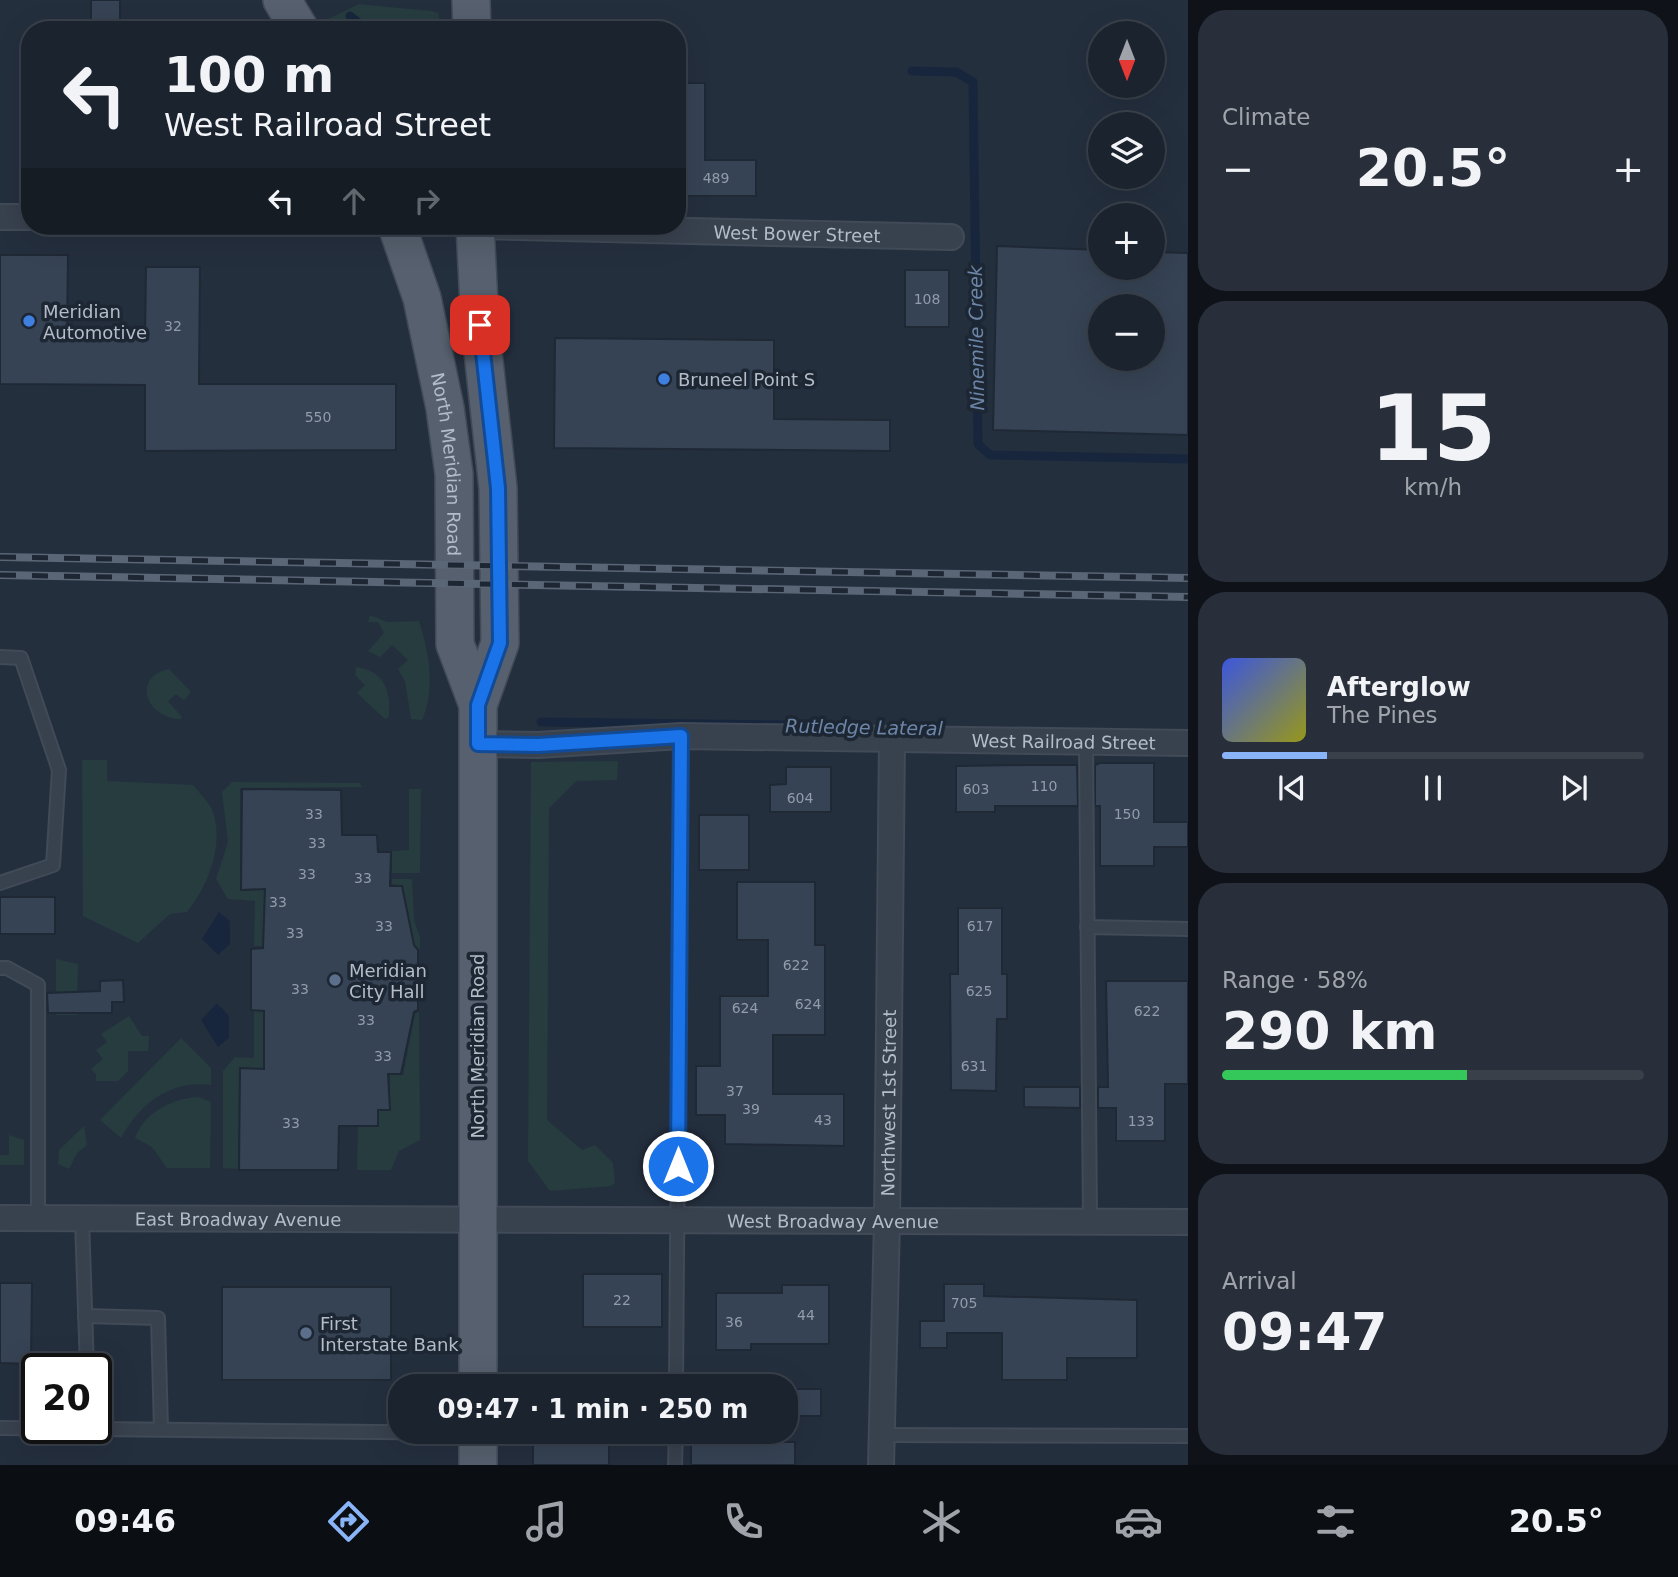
<!DOCTYPE html>
<html lang="en">
<head>
<meta charset="utf-8">
<style>
  :root { --surface:#1b232e; --page:#282f3a; --text:#f1f3f6; --muted:#a0a4aa; --line:#39404a; --accent:#8ab4f8 }
  body { margin:0; font-family:"DejaVu Sans",sans-serif; background:var(--page); color:var(--text); height:100vh; display:flex; flex-direction:column; font-size:26px; white-space:nowrap }
  * { box-sizing:border-box; margin:0 }
  p { font-size:23px; color:var(--muted) }
  .icon { flex:none; width:38px; height:38px; fill:none; stroke:currentColor; stroke-width:2; stroke-linecap:round; stroke-linejoin:round }
  .map { position:relative; flex:1; overflow:hidden }
  .sheet { display:flex; flex-direction:column; gap:10px; padding:10px; background:#0f1319; width:490px }
  .sheet>* { flex:none }
  .hud { position:absolute; left:21px; top:21px; width:665px; height:214px; border-radius:28px; box-shadow:0 7px 28px #0002,0 0 0 2px var(--line); background:#1b232e; color:var(--text); overflow:hidden }
  .needle { width:46px; rotate:180deg }
  .controls { position:absolute; left:1088px; top:21px; display:grid; gap:14px }
  .controls a { display:grid; place-items:center; width:77px; height:77px; border-radius:50%; background:var(--surface); box-shadow:0 7px 28px #0002,0 0 0 2px var(--line); font-size:35px }
  .speed { position:absolute; left:21px; top:1353px; display:flex; gap:14px; font-size:35px; font-weight:700; text-align:center }
  .speed>* { display:grid; place-content:center; width:91px; height:91px; border-radius:50%; background:var(--surface); box-shadow:0 7px 28px #0002,0 0 0 2px var(--line); line-height:1 }
  .speed .limit { border:4px solid #111; border-radius:10px; background:#fff; color:#111 }
  .pin { position:absolute; display:grid; place-items:center; width:60px; height:60px; color:#fff; margin:-30px; border-radius:14px; box-shadow:0 4px 10px #0006 }
  .me { position:absolute; width:77px; margin:-38px; rotate:0deg; stroke-linejoin:round; filter:drop-shadow(0 0 5px #0008) }
  .turn { display:flex; align-items:center; gap:24px; height:147px; padding:0 28px; font-size:32px }
  .turn .icon { width:91px; height:91px; stroke-width:2.5 }
  .turn b { display:block; font-size:49px; line-height:60px }
  .lanes { display:flex; align-items:center; height:66px; padding:0 28px; background:#0003; justify-content:center; gap:35px; direction:ltr }
  .lanes .off { opacity:.35 }
  .big { font-size:52px; font-weight:800; line-height:1.1 }
  .sheet .card { flex:1; display:flex; flex-direction:column; justify-content:center; gap:10px; min-width:0; padding:0 24px; border-radius:28px; background:var(--page) }
  .sheet .dial { align-items:center; gap:0 }
  .dial b { font-size:91px; line-height:1 }
  .song { display:flex; align-items:center; gap:21px }
  .cover { width:84px; height:84px; border-radius:10px; background:linear-gradient(135deg,hsl(230 70% 55%),hsl(60 70% 35%)) }
  .played { height:7px; border-radius:4px; background:linear-gradient(90deg,var(--accent) 25%,var(--line) 25%) }
  .keys { display:flex; justify-content:space-around; direction:ltr }
  .heat { display:flex; justify-content:space-between; align-items:center; font-size:38px; direction:ltr }
  .charge { height:10px; border-radius:5px; background:linear-gradient(90deg,#34c759 58%,var(--line) 0) }
  .trip { position:absolute; left:388px; top:1374px; width:410px; height:70px; border-radius:28px; background:var(--surface); box-shadow:0 7px 28px #0002,0 0 0 2px var(--line); font-weight:800; line-height:70px; text-align:center }
  .menu { display:flex; height:112px; justify-content:space-around; align-items:center; background:#0b0e12; color:var(--muted) }
  .menu .icon { width:49px; height:49px }
  .menu .selected { color:var(--accent) }
  .menu b { font-size:32px; color:var(--text) }
  main { display:flex; flex:1; min-height:0 }
  .map>svg:first-child { display:block }
  .green { fill:#263c3f }
  .water { fill:#17263c }
  .lines { fill:none; stroke-linecap:round; stroke-linejoin:round }
  .stream { stroke:#17263c; stroke-width:9 }
  .building { fill:#364354; stroke:#1f2835; stroke-width:2; fill-rule:evenodd }
  .service-casing { stroke:#414a57; stroke-width:16 }
  .minor-casing { stroke:#414a57; stroke-width:28 }
  .primary-casing { stroke:#414a57; stroke-width:40 }
  .service { stroke:#38414e; stroke-width:12 }
  .minor { stroke:#38414e; stroke-width:24 }
  .primary { stroke:#56606e; stroke-width:37 }
  .rail-casing { stroke:#5a6575; stroke-width:8 }
  .rail { stroke:#1d2633; stroke-width:5; stroke-dasharray:16; stroke-linecap:butt }
  .route-casing { stroke:#114b97; stroke-width:18 }
  .route { stroke:#1a73e8; stroke-width:12 }
  .shop-dot { fill:#3f7fe0; stroke:#1d2633; stroke-width:2.5 }
  .service-dot { fill:#5c6f8a; stroke:#1d2633; stroke-width:2.5 }
  .labels { text-anchor:middle; dominant-baseline:central; stroke-width:7; stroke-linejoin:round; paint-order:stroke }
  .number-label { font-size:14px; fill:#929caa }
  .street-label { font-size:18px; fill:#b4bcc9; stroke:#1d2633 }
  .poi-label { font-size:18px; fill:#b4bcc9; stroke:#1d2633; text-anchor:start }
  .water-label { font-size:19px; font-style:italic; fill:#6d86a8; stroke:#1d2633 }
</style>
</head>
<body>
<main>
<div class="map">
<svg width="1188" height="1465" viewBox="0 0 1188 1465">
  <rect width="100%" height="100%" fill="#242f3e"/>
  <g class="green">
    <path d="M359,4L431,11L438,13L442,30H334L328,19Z"/>
    <path d="M370,615L387,622L419,621C429,652 436,690 422,720L411,719L405,681L398,669L408,660L392,645L380,657L368,651L384,633L378,622H368Z"/>
    <path d="M356,667C385,671 391,691 389,717L385,719L357,693L365,685L355,675Z"/>
    <path d="M169,669L191,692L184,700L176,694L168,701L182,717L180,719C144,717 133,676 169,669Z"/>
    <path d="M82,760H107V781L193,785C199,793 210,803 213,812C224,846 208,886 187,912L170,914L138,943L83,916Z"/>
    <path d="M618,761L617,780L576,781L549,808L547,1120L582,1150L595,1145L613,1163L615,1183L611,1186L550,1191L528,1161L531,762Z"/>
    <path d="M232,782L360,783L362,787L240,788V890L265,889L263,946H254L255,901L228,899L216,879L228,842L222,792Z"/>
    <path d="M409,789H421L420,873H392V851L409,850Z"/>
    <path d="M392,879H412L414,920L420,938V949L414,946L403,886L392,884Z"/>
    <path d="M56,959L78,964L77,1015H56Z"/>
    <path d="M254,1011H264V1069H240L238,1169L223,1168V1071L235,1057L254,1058Z"/>
    <path d="M419,1012L420,1140L399,1151L391,1170H357L358,1126H377L378,1111L390,1110V1075H403L415,1014Z"/>
    <path d="M129,1016L142,1036H149L148,1051H128V1071L118,1081H96V1074L91,1069L103,1059L96,1050L107,1042L101,1034Z"/>
    <path d="M181,1038L211,1068V1085C169,1080 140,1104 121,1138L100,1120Z"/>
    <path d="M198,1097L211,1102L210,1168H167L152,1147L135,1138C145,1112 171,1099 198,1097Z"/>
    <path d="M84,1126L87,1145L77,1153L69,1169L58,1164L59,1150Z"/>
    <path d="M9,1135L24,1140V1165H0V1155H9Z"/>
  </g>
  <g class="water">
    <path d="M219,912L230,921V944L218,955L202,939Z"/>
    <path d="M217,1003L229,1016V1038L218,1047L201,1020Z"/>
  </g>
  <g class="lines">
    <g class="stream">
      <path d="M350,16L368,30"/>
      <path d="M912,71L956,72L973,82L978,444L990,455L1188,459"/>
      <path d="M541,722L784,725"/>
    </g>
  </g>
  <g class="building">
    <rect x="91" y="0" width="29" height="30"/>
    <path d="M677,83H705V160H756V196H677Z"/>
    <path d="M997,246L1101,250V268H1153V252L1188,253V435L993,430ZM1101,306H1153V359H1101Z"/>
    <path d="M0,255H68L67,337H145L146,267H200L199,384H396V450L145,451V385L0,384Z"/>
    <rect x="905" y="270" width="44" height="57"/>
    <path d="M555,338L774,340V419L890,420V451L554,448Z"/>
    <path d="M1100,763H1154V822H1188V847H1154V866H1100V806H1095V765Z"/>
    <path d="M1025,765H1077L1078,806H995V812H956V766Z"/>
    <path d="M786,767H831V812H770V785L786,784Z"/>
    <path d="M242,789L341,790L342,835H377L378,852H391L390,886H402L414,945L418,950V1010L414,1012L401,1074H388L390,1110H378V1126H339L338,1170H239L240,1068L264,1069V1011L251,1010V949L263,948L265,889L241,890Z"/>
    <rect x="699" y="815" width="50" height="55"/>
    <path d="M737,882H815V945H825V1035H773V1094H844V1146L725,1144V1115H696V1066H720V996H768V940H737Z"/>
    <rect x="0" y="897" width="55" height="37"/>
    <path d="M958,908H1002V974H1007V1019H997L996,1091L951,1090L950,974H958Z"/>
    <path d="M123,980L124,1002H112V1013H48L47,993L100,991V981Z"/>
    <path d="M1106,981H1188V1084H1165V1141H1116V1108H1098V1087H1108Z"/>
    <path d="M1024,1087H1080V1108L1024,1107Z"/>
    <rect x="583" y="1274" width="79" height="53"/>
    <path d="M0,1283H32L31,1364L0,1363Z"/>
    <path d="M944,1284H984V1296L1137,1300V1358H1067V1380H1002V1333H947V1348H920V1321H944Z"/>
    <path d="M782,1285H829V1344H751V1350H716V1293H782Z"/>
    <rect x="222" y="1287" width="169" height="93"/>
    <rect x="790" y="1389" width="31" height="27"/>
    <rect x="533" y="1436" width="76" height="29"/>
    <path d="M691,1437H734V1442H795V1465H691Z"/>
  </g>
  <g class="lines">
    <defs>
      <g id="service">
        <path d="M0,657L21,658L59,770L53,865L0,883"/>
        <path d="M1086,741L1090,1222"/>
        <path d="M1087,927L1188,929"/>
        <path d="M0,968H7L38,985V1219"/>
        <path d="M82,1219L87,1368"/>
        <path d="M85,1316L158,1318L161,1429"/>
        <path d="M676,1386L681,736"/>
        <path d="M0,1428L474,1433"/>
        <path d="M881,1435L1188,1436"/>
        <path d="M675,1465L676,1432"/>
      </g>
      <g id="minor">
        <path d="M0,217H30"/>
        <path id="s1" d="M475,226L951,237"/>
        <path id="s2" d="M478,744L538,745L681,736L1188,743"/>
        <path id="s3" d="M0,1218L1188,1222"/>
        <path id="s4" d="M881,1465L887,1222L892,739"/>
      </g>
      <g id="primary">
        <path d="M282,0L300,30"/>
        <path d="M471,0L472,30"/>
        <path id="s5" d="M397,226L422,298L445,408L454,474L455,644L478,705"/>
        <path d="M475,226L480,325L498,488L500,643L478,705V1386"/>
        <path d="M478,1465V1432"/>
      </g>
    </defs>
    <use href="#service" class="service-casing"/>
    <use href="#minor" class="minor-casing"/>
    <use href="#primary" class="primary-casing"/>
    <use href="#service" class="service"/>
    <use href="#minor" class="minor"/>
    <use href="#primary" class="primary"/>
    <defs>
      <g id="rail">
        <path d="M0,557L1188,578"/>
        <path d="M0,575L1188,597"/>
      </g>
    </defs>
    <use href="#rail" class="rail-casing"/>
    <use href="#rail" class="rail"/>
  </g>
  <g class="lines">
    <defs>
      <path id="route" d="M480,325L498,488L500,643L478,705V744L538,745L681,736L678,1166"/>
    </defs>
    <use href="#route" class="route-casing"/>
    <use href="#route" class="route"/>
  </g>
  <g class="shop-dot">
    <circle cx="29" cy="321" r="7"/>
    <circle cx="664" cy="379" r="7"/>
  </g>
  <g class="service-dot">
    <circle cx="335" cy="980" r="7"/>
    <circle cx="306" cy="1333" r="7"/>
  </g>
  <g class="labels">
    <g class="number-label">
      <text x="716" y="178">489</text>
      <text x="927" y="299">108</text>
      <text x="173" y="326">32</text>
      <text x="318" y="417">550</text>
      <text x="1044" y="786">110</text>
      <text x="976" y="789">603</text>
      <text x="800" y="798">604</text>
      <text x="314" y="814">33</text>
      <text x="1127" y="814">150</text>
      <text x="317" y="843">33</text>
      <text x="307" y="874">33</text>
      <text x="363" y="878">33</text>
      <text x="278" y="902">33</text>
      <text x="384" y="926">33</text>
      <text x="980" y="926">617</text>
      <text x="295" y="933">33</text>
      <text x="796" y="965">622</text>
      <text x="300" y="989">33</text>
      <text x="979" y="991">625</text>
      <text x="808" y="1004">624</text>
      <text x="745" y="1008">624</text>
      <text x="1147" y="1011">622</text>
      <text x="366" y="1020">33</text>
      <text x="383" y="1056">33</text>
      <text x="974" y="1066">631</text>
      <text x="735" y="1091">37</text>
      <text x="751" y="1109">39</text>
      <text x="823" y="1120">43</text>
      <text x="1141" y="1121">133</text>
      <text x="291" y="1123">33</text>
      <text x="622" y="1300">22</text>
      <text x="964" y="1303">705</text>
      <text x="806" y="1315">44</text>
      <text x="734" y="1322">36</text>
    </g>
    <g class="street-label">
      <text stroke="none"><textPath href="#s1" startOffset="322">West Bower Street</textPath></text>
      <text stroke="none"><textPath href="#s5" startOffset="245">North Meridian Road</textPath></text>
      <text stroke="none"><textPath href="#s2" startOffset="586">West Railroad Street</textPath></text>
      <text transform="translate(477 1046) rotate(-90)">North Meridian Road</text>
      <text stroke="none"><textPath href="#s4" startOffset="362">Northwest 1st Street</textPath></text>
      <text stroke="none"><textPath href="#s3" startOffset="238">East Broadway Avenue</textPath></text>
      <text stroke="none"><textPath href="#s3" startOffset="833">West Broadway Avenue</textPath></text>
    </g>
    <g class="poi-label">
      <text x="43" y="311">Meridian<tspan x="43" dy="21">Automotive</tspan></text>
      <text x="678" y="379">Bruneel Point S</text>
      <text x="349" y="970">Meridian<tspan x="349" dy="21">City Hall</tspan></text>
      <text x="320" y="1323">First<tspan x="320" dy="21">Interstate Bank</tspan></text>
    </g>
    <g class="water-label">
      <text transform="translate(976 338) rotate(-91)">Ninemile Creek</text>
      <text transform="translate(864 727) rotate(1)">Rutledge Lateral</text>
    </g>
  </g>
</svg>
<div class="controls">
<a><svg class="needle" viewBox="-14 -14 28 28"><path d="M0-13l5 13h-10z" fill="#e53935"/><path d="M0 13l5-13h-10z" fill="#a0a4aa"/></svg></a>
<a><svg class="icon" aria-label="layers" viewBox="0 0 24 24"><path d="M12 4l9 5-9 5-9-5zM3 14l9 5 9-5"/></svg></a>
<a>+</a>
<a>−</a>
</div>
<div class="speed"><div class="limit">20</div></div>
<div class="pin" style="left:480px;top:325px;background:#d93025"><svg class="icon" aria-label="arrive" viewBox="0 0 24 24"><path d="M6 21V4h12l-3 4 3 4H6"/></svg></div>
<svg class="me" style="left:678px;top:1166px" viewBox="-20 -20 40 40"><circle r="17" fill="#1a73e8" stroke="#fff" stroke-width="3"/><path d="M0-11L8 9 0 5-8 9z" fill="#fff"/></svg>
<div class="trip">09:47 · 1 min · 250 m</div>
<div class="hud">
<div class="turn"><svg class="icon" aria-label="left" viewBox="0 0 24 24"><path d="M17 20v-9H6M10 6l-5 5 5 5"/></svg><div><b>100 m</b>West Railroad Street</div></div>
<div class="lanes"><svg class="icon" aria-label="left" viewBox="0 0 24 24"><path d="M17 20v-9H6M10 6l-5 5 5 5"/></svg><svg class="icon off" aria-label="ahead" viewBox="0 0 24 24"><path d="M12 20V5M6 11l6-6 6 6"/></svg><svg class="icon off" aria-label="right" viewBox="0 0 24 24"><path d="M7 20v-9h11M14 6l5 5-5 5"/></svg></div>
</div>
</div>
<section class="sheet">
<div class="card"><p>Climate</p>
<div class="heat"><a>−</a><b class="big">20.5°</b><a>+</a></div>
</div>
<div class="card dial"><b>15</b><p>km/h</p></div>
<div class="card">
<div class="song"><i class="cover"></i><div><b>Afterglow</b><p>The Pines</p></div></div>
<div class="played"></div>
<div class="keys"><svg class="icon" aria-label="previous" viewBox="0 0 24 24"><path d="M18 5L8 12l10 7zM5 5v14"/></svg><svg class="icon" aria-label="pause" viewBox="0 0 24 24"><path d="M8 5v14M16 5v14"/></svg><svg class="icon" aria-label="next" viewBox="0 0 24 24"><path d="M6 5l10 7-10 7zM19 5v14"/></svg></div>
</div>
<div class="card"><p>Range · 58%</p><b class="big">290 km</b><div class="charge"></div></div>
<div class="card"><p>Arrival</p><b class="big">09:47</b></div>
</section>
</main>
<nav class="menu">
<b>09:46</b>
<svg class="icon selected" aria-label="directions" viewBox="0 0 24 24"><path d="M12 3l9 9-9 9-9-9zM9 14v-3h6M13 9l2 2-2 2"/></svg>
<svg class="icon" aria-label="music" viewBox="0 0 24 24"><path d="M9 18V5l10-2v13"/><circle cx="6" cy="18" r="3"/><circle cx="16" cy="16" r="3"/></svg>
<svg class="icon" aria-label="phone" viewBox="0 0 24 24"><path d="M5 4h4l2 5-3 2q2 4 5 5l2-3 5 2v4C11 20 4 13 5 4z"/></svg>
<svg class="icon" aria-label="climate" viewBox="0 0 24 24"><path d="M12 3v18M4 7l16 10M4 17L20 7"/></svg>
<svg class="icon" aria-label="car" viewBox="0 0 24 24"><path d="M5 17H2v-5l4-1 3-4h7l3 4 3 1v5h-3M9 17h6M6 11h13"/><circle cx="7" cy="17" r="2"/><circle cx="17" cy="17" r="2"/></svg>
<svg class="icon" aria-label="filters" viewBox="0 0 24 24"><path d="M4 7h16M4 17h16"/><circle cx="9" cy="7" r="2"/><circle cx="15" cy="17" r="2"/></svg>
<b>20.5°</b>
</nav>
</body>
</html>
